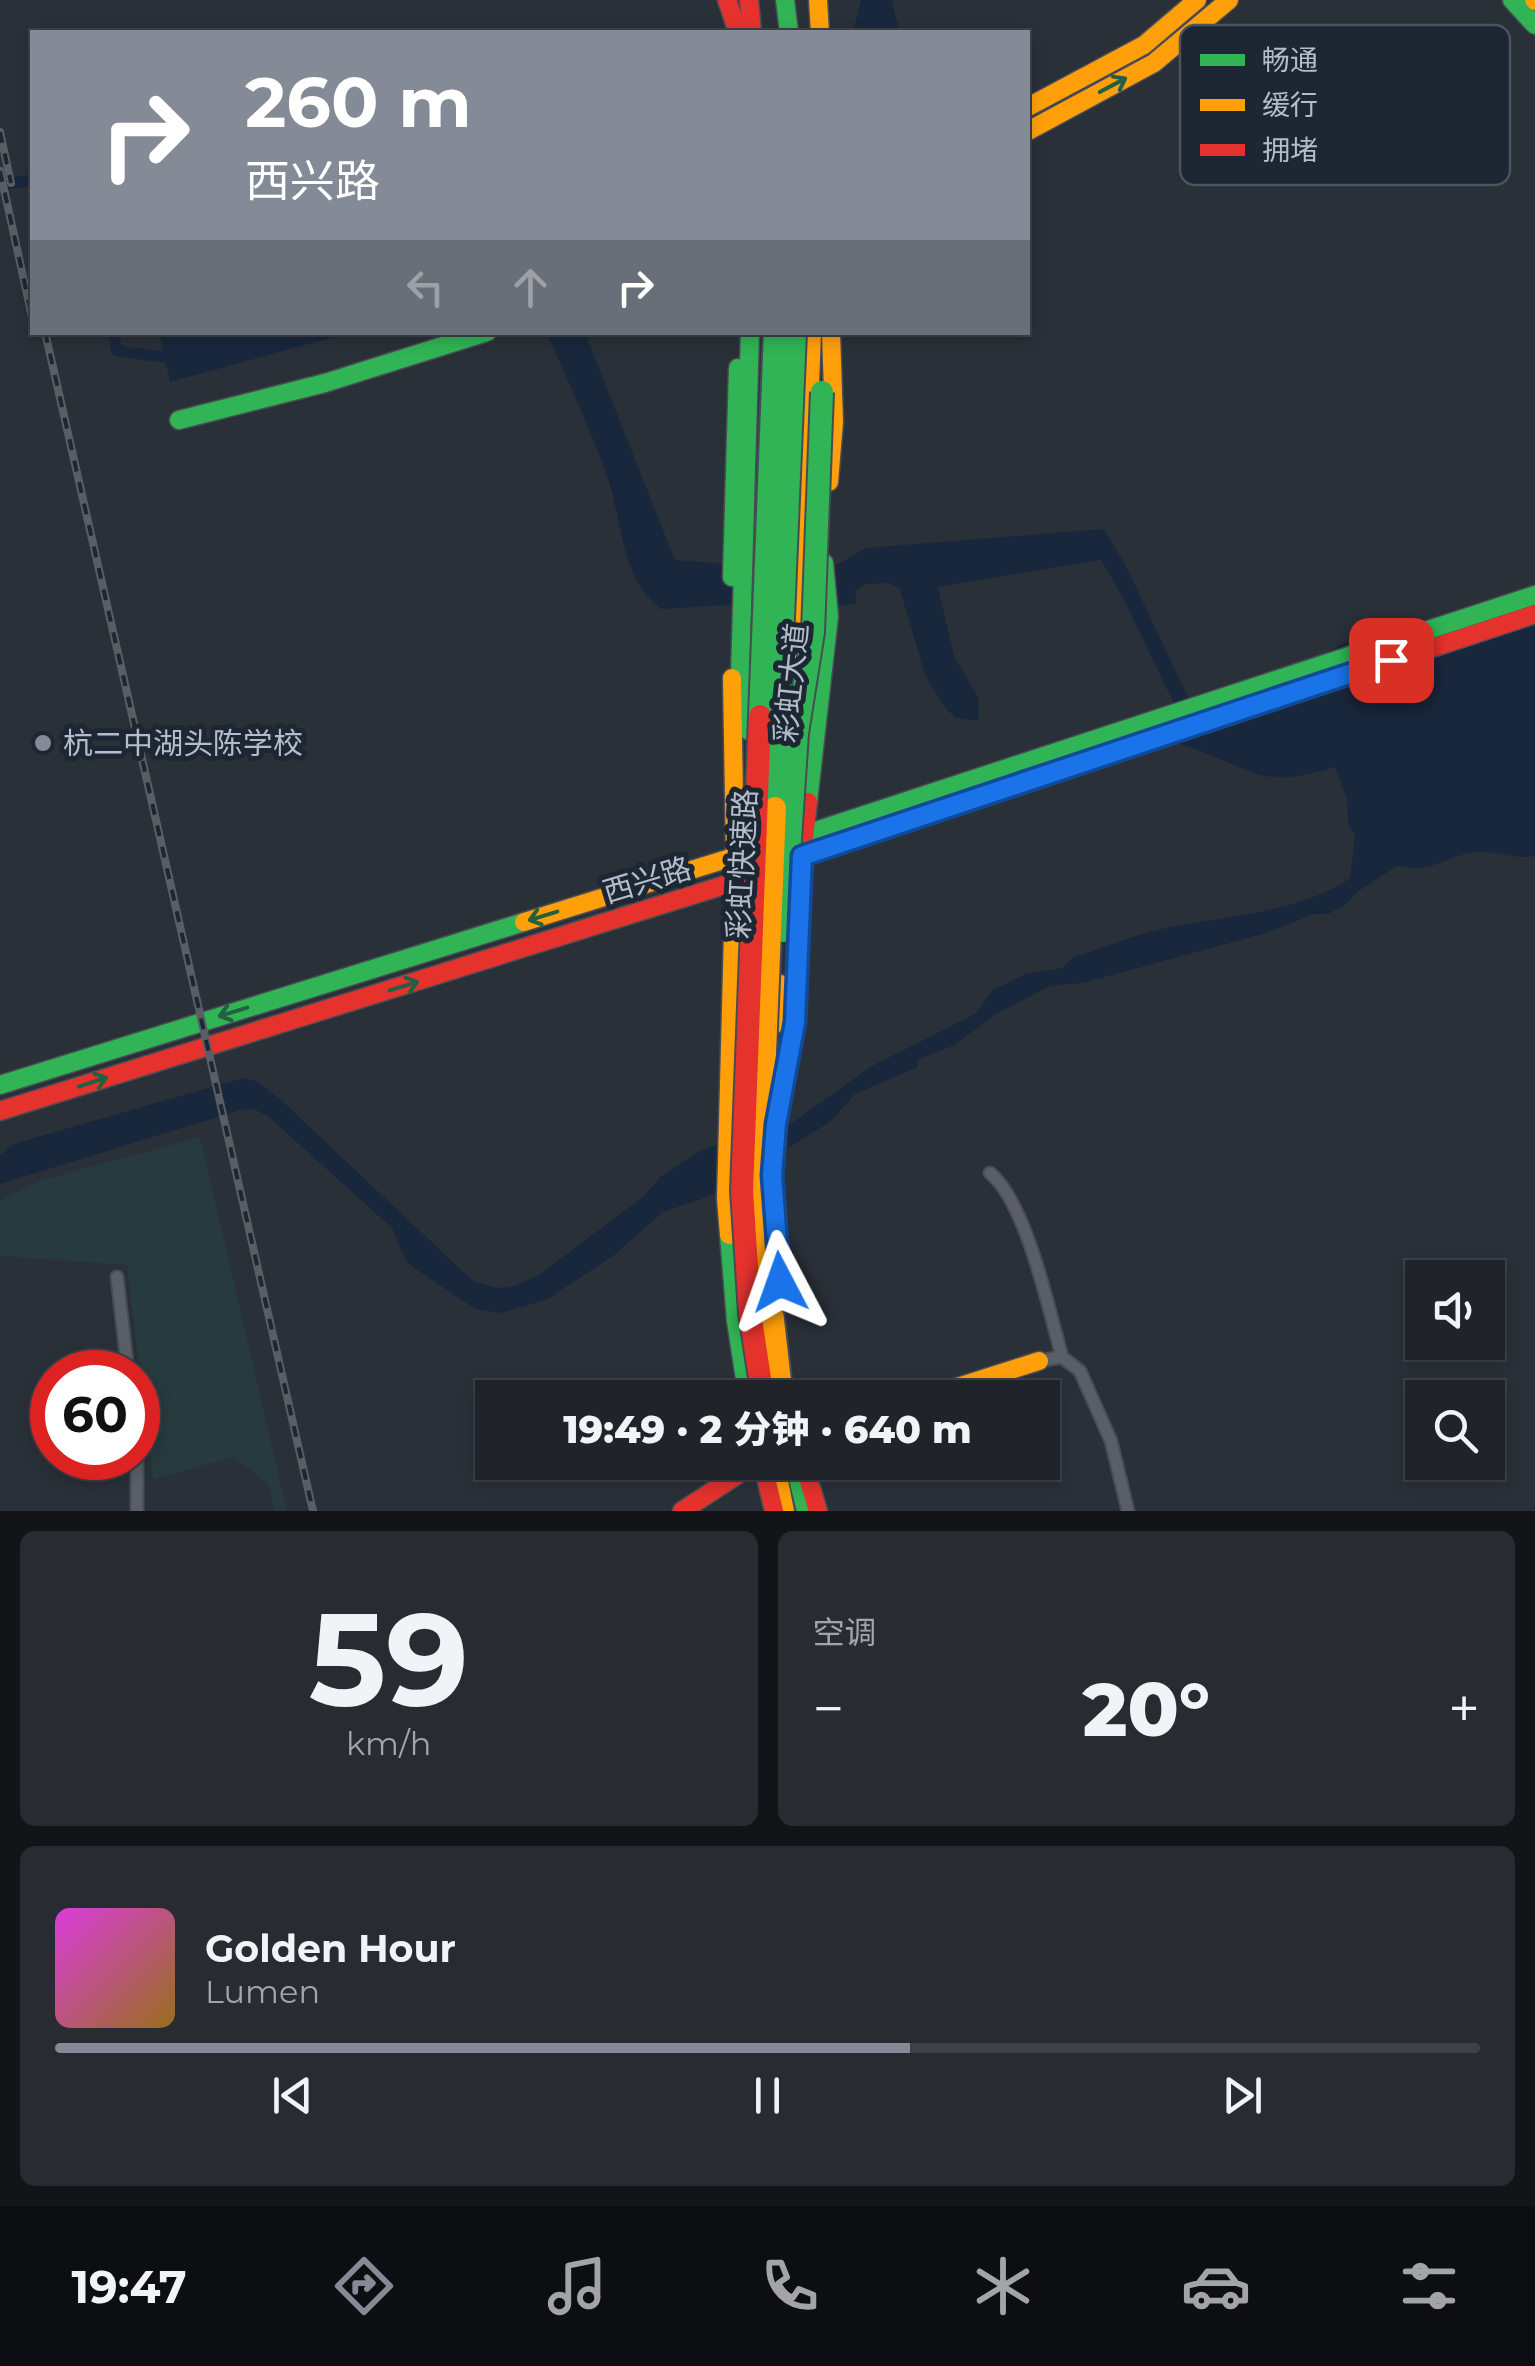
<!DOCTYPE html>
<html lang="zh">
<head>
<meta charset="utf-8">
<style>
  :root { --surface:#20242a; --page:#282c32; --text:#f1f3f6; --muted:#a2a4a8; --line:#3d4147; --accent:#848b96 }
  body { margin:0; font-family:Montserrat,"Noto Sans SC",sans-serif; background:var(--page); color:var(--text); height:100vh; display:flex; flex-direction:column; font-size:38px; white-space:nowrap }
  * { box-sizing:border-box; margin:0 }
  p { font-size:32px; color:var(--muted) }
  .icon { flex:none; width:55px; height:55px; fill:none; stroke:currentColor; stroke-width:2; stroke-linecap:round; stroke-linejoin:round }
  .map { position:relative; height:1511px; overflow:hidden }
  .details { display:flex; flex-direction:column; gap:20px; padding:20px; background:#121417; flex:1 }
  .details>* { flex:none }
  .guide { position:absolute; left:30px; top:30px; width:1000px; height:305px; border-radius:0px; box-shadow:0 5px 15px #0003,0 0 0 2px var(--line); background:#848b96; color:#fff; overflow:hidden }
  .buttons { position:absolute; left:1405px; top:1260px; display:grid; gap:20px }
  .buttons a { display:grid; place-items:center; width:100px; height:100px; border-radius:0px; background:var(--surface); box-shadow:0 5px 15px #0003,0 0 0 2px var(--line); font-size:50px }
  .speed { position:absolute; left:30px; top:1350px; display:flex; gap:20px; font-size:50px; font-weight:700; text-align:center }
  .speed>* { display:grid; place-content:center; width:130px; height:130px; border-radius:50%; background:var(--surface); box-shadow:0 5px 15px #0003,0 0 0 2px var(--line); line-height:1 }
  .speed .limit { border:15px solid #d22; background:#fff; color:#111 }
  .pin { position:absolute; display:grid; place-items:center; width:85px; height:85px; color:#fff; margin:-42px; border-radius:20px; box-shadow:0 5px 15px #0006 }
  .me { position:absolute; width:110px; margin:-55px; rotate:356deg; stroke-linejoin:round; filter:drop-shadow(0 0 8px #0008) }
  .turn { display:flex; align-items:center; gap:35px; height:210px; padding:0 50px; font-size:45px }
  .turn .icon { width:130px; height:130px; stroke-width:2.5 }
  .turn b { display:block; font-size:70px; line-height:85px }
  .lanes { display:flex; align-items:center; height:95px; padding:0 50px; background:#0003; justify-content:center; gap:50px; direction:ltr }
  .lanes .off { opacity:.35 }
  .big { font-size:75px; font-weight:800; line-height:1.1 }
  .details .widget { flex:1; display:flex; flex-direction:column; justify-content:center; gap:15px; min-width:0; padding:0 35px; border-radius:15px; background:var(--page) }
  .details .dial { align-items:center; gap:0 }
  .dial b { font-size:130px; line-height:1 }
  .song { display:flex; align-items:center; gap:30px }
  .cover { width:120px; height:120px; border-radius:15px; background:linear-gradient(135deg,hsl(300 70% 55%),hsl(40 70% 35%)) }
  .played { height:10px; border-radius:5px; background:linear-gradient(90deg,var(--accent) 60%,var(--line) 60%) }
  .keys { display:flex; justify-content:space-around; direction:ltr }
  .heat { display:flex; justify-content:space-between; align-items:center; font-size:55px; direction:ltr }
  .details .tiles { flex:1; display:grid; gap:20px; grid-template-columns:1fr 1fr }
  .widget:last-child { grid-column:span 2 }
  .trip { position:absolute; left:475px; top:1380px; width:585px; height:100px; border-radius:0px; background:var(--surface); box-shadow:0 5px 15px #0003,0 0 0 2px var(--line); font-weight:800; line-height:100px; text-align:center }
  .dock { display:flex; height:160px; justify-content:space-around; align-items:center; background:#0d0e11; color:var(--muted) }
  .dock .icon { width:70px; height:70px }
  .dock .on { color:var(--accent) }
  .dock b { font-size:45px; color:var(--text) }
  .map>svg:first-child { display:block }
  .green { fill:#273a3e }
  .water { fill:#19273c }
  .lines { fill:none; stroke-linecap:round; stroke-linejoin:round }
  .canal { stroke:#19273c; stroke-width:11 }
  .street-casing { stroke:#484c55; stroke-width:15 }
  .fast-casing { stroke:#484c55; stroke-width:21 }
  .slow-casing { stroke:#484c55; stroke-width:21 }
  .jam-casing { stroke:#484c55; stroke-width:21 }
  .street { stroke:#5a5e66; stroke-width:11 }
  .fast { stroke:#30b455; stroke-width:18 }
  .slow { stroke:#ff9f0a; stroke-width:18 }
  .jam { stroke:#e5322d; stroke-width:18 }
  .rail-casing { stroke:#595d64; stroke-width:8 }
  .rail { stroke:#1d2633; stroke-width:4; stroke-dasharray:11; stroke-linecap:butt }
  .fast-bridge-casing { stroke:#474c53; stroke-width:26; stroke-linecap:butt }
  .slow-bridge-casing { stroke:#474c53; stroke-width:26; stroke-linecap:butt }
  .jam-bridge-casing { stroke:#474c53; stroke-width:26; stroke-linecap:butt }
  .fast-bridge { stroke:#30b455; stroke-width:22 }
  .slow-bridge { stroke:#ff9f0a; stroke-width:22 }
  .jam-bridge { stroke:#e5322d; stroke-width:22 }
  .oneway { stroke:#255f41 }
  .route-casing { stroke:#114b97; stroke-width:25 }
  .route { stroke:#1a73e8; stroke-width:18 }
  .poi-dot { fill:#848b96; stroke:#1d2633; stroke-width:4 }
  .labels { text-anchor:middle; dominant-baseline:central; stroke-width:10; stroke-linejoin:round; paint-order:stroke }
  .street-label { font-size:30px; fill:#b4bcc9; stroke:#1d2633 }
  .poi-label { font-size:30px; fill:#b4bcc9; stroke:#1d2633; text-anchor:start }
  .key { fill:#1d2633; stroke:#4a5360; stroke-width:2.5 }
  .key-label { font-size:28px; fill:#b4bcc9 }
</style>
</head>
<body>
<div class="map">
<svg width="1535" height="1511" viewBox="0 0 1535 1511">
  <rect width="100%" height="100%" fill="#2a3038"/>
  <path class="green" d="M200,1137L287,1511H274L269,1485L234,1457L153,1479L127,1265L0,1256V1200L42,1180Z"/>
  <g class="water">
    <path d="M861,0H892L899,32H853Z"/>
    <path d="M178,332H349V333L170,382L160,337Z"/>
    <path d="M547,333H585L675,560L809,570L831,568L866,548L1104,529L1126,566L1194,710L1271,708L1301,698L1316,660L1341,644L1373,636L1400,634L1535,596V856C1517,859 1505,854 1488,852C1449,850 1438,875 1397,866L1357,892L1345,905L1328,914H1314L1266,933L1083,983L1050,986L994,1015L955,1045L917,1060L918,1067L855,1094L830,1122L710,1196L663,1212L613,1256L546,1300L500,1313L475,1309L407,1263L392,1228L269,1117L254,1109L240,1110L0,1184V1155L13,1144L243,1078L259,1082L281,1100L473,1281L497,1288L514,1286L539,1275L645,1195L660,1177L703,1149L790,1124L872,1066L975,1014L993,990L1026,974L1062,968L1072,958C1108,946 1147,930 1185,924C1230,918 1315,906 1350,878L1355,836L1348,824L1347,799L1335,767C1266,788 1262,775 1200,751C1178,742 1170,745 1154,725L1177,710L1123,598L1101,560L938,587L954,656L978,697L979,721L956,718L945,708L925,675L900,590L889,583L865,584L855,591L857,603L835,607L746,604L661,609C620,578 623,522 607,476C590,427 567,380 547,333Z"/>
  </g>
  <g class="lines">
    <g class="canal">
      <path d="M0,185L32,180"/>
      <path d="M113,332L117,351L178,359"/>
    </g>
    <defs>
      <g id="street">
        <path d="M990,1173C1026,1202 1049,1310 1062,1357"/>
        <path d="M117,1277L128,1372"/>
        <path d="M1039,1361L1062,1357L1080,1371L1111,1441L1128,1511"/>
        <path d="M137,1458V1511"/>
      </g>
      <g id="fast">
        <path d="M785,0L789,32"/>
        <path d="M1512,0L1535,25"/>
        <path d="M179,420L325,383L487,332"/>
        <path d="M732,577L738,368"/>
        <path d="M749,731L740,677L750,332"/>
        <path d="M808,802L829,616L824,563"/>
        <path d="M794,838L1535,595"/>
        <path d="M0,1085L524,922"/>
        <path d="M729,1235L736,1321L748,1398"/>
        <path d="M794,1462L806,1511"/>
      </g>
      <g id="slow">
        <path d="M818,0L820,32"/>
        <path d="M1534,0L1535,1"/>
        <path d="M1028,107L1144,45L1197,0"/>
        <path d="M1028,131L1154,63L1229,0"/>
        <path d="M829,482L834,422L831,332"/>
        <path d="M799,670L812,332"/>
        <path d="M524,922L746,853"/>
        <path d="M774,1025L781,984"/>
        <path d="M729,1235L726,1199L735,857L732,678"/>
        <path d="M923,1398L1039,1361"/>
        <path d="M775,1462L785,1511"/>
      </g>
      <g id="jam">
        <path d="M727,0L738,32"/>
        <path d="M749,0L752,32"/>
        <path d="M791,860L1535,614"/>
        <path d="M0,1111L744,879"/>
        <path d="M780,1293L772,1175L776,1125L795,1022L802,856L808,802"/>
        <path d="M762,1462L774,1511"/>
        <path d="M808,1478L818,1511"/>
        <path d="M682,1511L757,1462"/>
      </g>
    </defs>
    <use href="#street" class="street-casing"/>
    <use href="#fast" class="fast-casing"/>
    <use href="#slow" class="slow-casing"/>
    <use href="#jam" class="jam-casing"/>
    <use href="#street" class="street"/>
    <use href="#fast" class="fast"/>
    <use href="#slow" class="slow"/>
    <use href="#jam" class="jam"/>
    <defs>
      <g id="rail">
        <path d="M0,132L11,183"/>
        <path d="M0,171L32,317"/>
        <path d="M45,332L313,1511"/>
      </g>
    </defs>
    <use href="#rail" class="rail-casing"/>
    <use href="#rail" class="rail"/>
    <defs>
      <g id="fast-bridge">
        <path d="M760,716L775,332"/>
        <path d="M775,808L795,332"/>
        <path d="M784,931L797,733L813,632L822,392"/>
      </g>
      <path id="slow-bridge" d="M775,808L759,1199L782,1398"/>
      <path id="jam-bridge" d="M760,716L742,1191L750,1313L763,1398"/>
    </defs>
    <use href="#fast-bridge" class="fast-bridge-casing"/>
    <use href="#slow-bridge" class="slow-bridge-casing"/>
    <use href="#jam-bridge" class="jam-bridge-casing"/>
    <use href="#fast-bridge" class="fast-bridge"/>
    <use href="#slow-bridge" class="slow-bridge"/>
    <use href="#jam-bridge" class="jam-bridge"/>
  </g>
  <defs><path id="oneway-shaft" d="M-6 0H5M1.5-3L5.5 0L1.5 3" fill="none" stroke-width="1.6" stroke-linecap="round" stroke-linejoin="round" transform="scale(2.5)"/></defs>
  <g class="oneway">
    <use href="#oneway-shaft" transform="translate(1113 85) rotate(-28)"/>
    <use href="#oneway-shaft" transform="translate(543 916) rotate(163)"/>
    <use href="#oneway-shaft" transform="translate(404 986) rotate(-17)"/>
    <use href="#oneway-shaft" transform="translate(233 1012) rotate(163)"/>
    <use href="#oneway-shaft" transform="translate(93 1082) rotate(-18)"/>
  </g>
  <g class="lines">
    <defs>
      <path id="route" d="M780,1282L772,1175L776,1124L795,1022L802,856L1391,660"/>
    </defs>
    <use href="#route" class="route-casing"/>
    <use href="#route" class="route"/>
  </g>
  <circle class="poi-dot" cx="43" cy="743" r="10"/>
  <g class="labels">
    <g class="street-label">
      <text transform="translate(791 683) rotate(-84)">彩虹大道</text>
      <text transform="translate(742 864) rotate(-87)">彩虹快速路</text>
      <text transform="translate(647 880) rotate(-17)">西兴路</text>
    </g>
    <g class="poi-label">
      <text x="63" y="743">杭二中湖头陈学校</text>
    </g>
  </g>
  <rect x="1180" y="25" width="330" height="160" rx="15" class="key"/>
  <rect x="1200" y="54" width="45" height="12" fill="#30b455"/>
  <rect x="1200" y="99" width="45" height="12" fill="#ff9f0a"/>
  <rect x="1200" y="144" width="45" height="12" fill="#e5322d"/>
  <g class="key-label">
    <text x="1262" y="70">畅通</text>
    <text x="1262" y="115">缓行</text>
    <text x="1262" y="160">拥堵</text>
  </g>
</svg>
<div class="buttons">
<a><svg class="icon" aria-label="sound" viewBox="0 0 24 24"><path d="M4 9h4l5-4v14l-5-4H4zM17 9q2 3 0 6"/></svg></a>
<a><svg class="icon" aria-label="search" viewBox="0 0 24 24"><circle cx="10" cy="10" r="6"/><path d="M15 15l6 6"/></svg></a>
</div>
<div class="speed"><div class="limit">60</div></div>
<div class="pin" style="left:1391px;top:660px;background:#d93025"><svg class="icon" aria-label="arrive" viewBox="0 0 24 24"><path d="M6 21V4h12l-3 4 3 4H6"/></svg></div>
<svg class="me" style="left:780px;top:1282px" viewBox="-20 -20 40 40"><path d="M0-17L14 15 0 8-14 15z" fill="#1a73e8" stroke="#fff" stroke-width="4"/></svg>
<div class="trip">19:49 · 2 分钟 · 640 m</div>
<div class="guide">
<div class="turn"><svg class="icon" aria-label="right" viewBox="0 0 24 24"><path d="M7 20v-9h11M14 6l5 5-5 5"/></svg><div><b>260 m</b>西兴路</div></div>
<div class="lanes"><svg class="icon off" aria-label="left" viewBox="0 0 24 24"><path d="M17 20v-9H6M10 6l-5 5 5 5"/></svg><svg class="icon off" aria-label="ahead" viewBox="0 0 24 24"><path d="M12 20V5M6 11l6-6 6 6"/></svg><svg class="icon" aria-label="right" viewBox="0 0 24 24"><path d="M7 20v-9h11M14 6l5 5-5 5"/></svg></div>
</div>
</div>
<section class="details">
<div class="tiles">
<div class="widget dial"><b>59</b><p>km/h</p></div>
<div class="widget"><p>空调</p>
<div class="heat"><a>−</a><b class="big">20°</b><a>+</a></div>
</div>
<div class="widget">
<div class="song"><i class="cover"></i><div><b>Golden Hour</b><p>Lumen</p></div></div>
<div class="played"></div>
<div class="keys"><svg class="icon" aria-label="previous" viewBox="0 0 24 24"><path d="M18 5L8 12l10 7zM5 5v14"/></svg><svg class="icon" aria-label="pause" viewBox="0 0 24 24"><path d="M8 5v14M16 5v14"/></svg><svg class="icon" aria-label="next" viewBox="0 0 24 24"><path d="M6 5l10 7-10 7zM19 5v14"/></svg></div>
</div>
</div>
</section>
<nav class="dock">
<b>19:47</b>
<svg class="icon on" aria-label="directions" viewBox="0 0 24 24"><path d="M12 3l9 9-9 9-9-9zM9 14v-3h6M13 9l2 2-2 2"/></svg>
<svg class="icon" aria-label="music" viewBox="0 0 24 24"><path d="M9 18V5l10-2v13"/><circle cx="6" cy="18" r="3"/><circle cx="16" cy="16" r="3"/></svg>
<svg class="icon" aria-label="phone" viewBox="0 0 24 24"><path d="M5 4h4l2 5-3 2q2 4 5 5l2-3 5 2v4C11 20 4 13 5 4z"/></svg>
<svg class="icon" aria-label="climate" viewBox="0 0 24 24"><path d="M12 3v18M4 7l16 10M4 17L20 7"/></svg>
<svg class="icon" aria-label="car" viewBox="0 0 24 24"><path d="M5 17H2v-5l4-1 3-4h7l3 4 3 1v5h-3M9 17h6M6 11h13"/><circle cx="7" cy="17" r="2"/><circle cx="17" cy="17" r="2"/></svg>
<svg class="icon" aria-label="filters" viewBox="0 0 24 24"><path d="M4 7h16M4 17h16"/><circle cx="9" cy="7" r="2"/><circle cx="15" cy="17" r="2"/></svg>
</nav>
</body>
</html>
